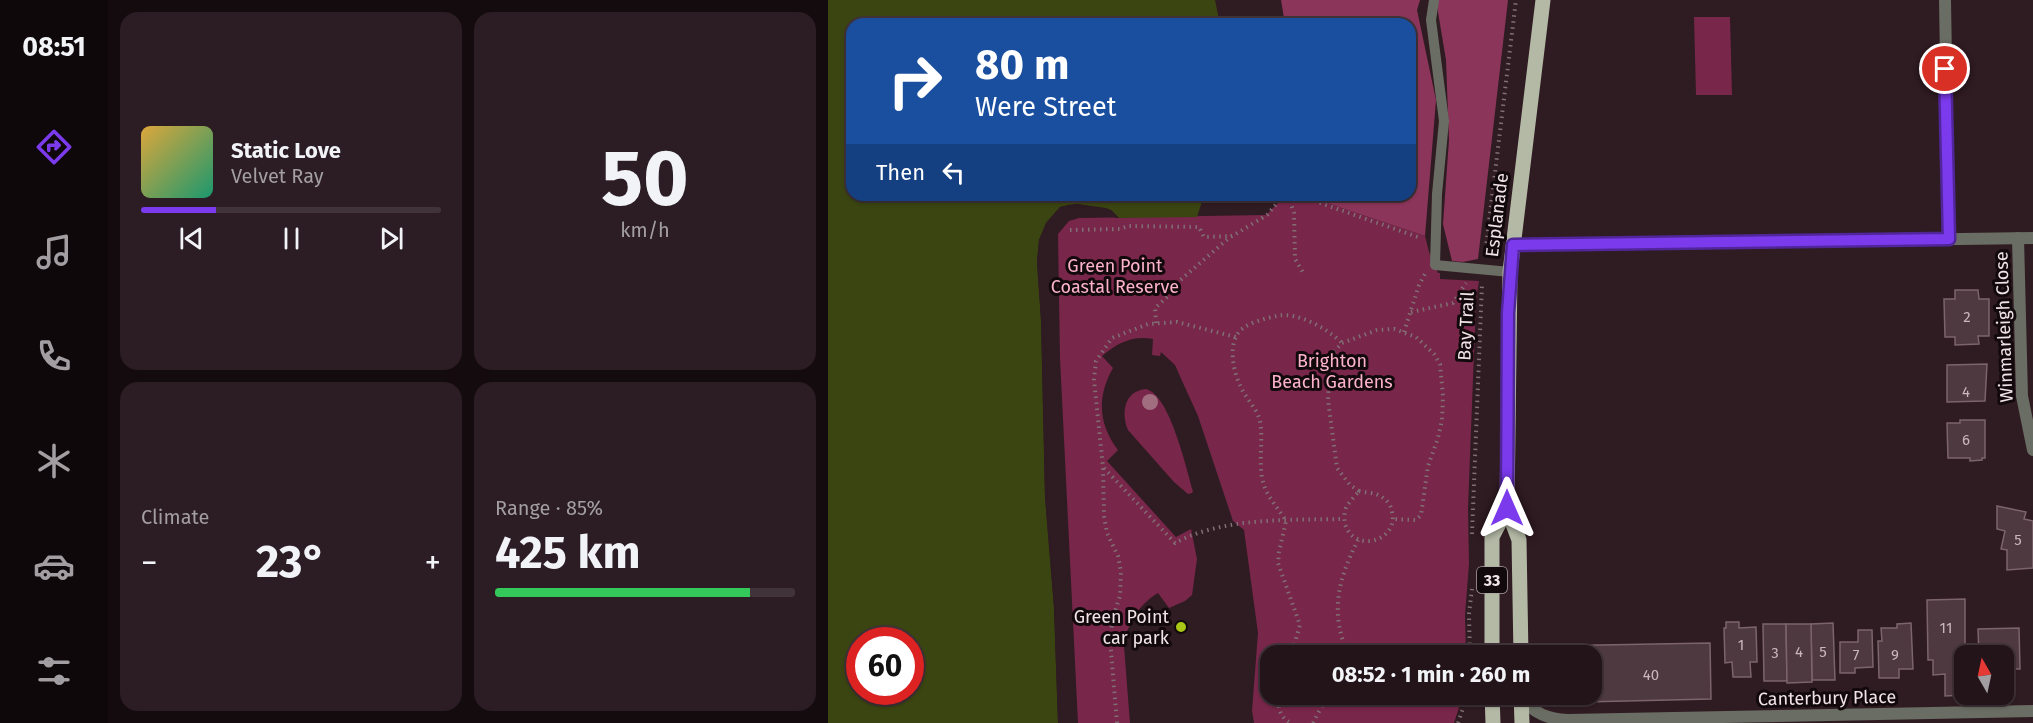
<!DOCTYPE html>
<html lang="en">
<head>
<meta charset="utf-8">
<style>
  :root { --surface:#23141a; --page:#2b1d23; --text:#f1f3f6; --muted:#a39ea2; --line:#403339; --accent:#7c3aed }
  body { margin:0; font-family:"Fira Sans",sans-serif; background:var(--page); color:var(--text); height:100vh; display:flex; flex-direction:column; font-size:22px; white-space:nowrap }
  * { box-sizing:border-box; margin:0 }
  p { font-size:20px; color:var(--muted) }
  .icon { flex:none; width:33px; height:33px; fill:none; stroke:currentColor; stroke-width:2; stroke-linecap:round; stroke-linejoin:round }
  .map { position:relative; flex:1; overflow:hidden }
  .sheet { display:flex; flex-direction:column; gap:12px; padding:12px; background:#130b0e; width:720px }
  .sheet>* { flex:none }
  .guide { position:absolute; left:18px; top:18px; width:570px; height:183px; border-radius:18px; box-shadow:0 2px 4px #0004,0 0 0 2px var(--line); background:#1a4fa0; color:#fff; overflow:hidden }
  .needle { width:39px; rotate:351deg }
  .fabs { position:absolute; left:1126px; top:645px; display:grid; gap:12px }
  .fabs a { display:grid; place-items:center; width:60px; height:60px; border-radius:12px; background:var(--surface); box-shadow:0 2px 4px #0004,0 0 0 2px var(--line); font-size:30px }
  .speed { position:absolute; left:18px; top:627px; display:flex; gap:12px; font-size:30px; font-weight:700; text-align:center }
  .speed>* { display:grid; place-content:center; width:78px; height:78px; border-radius:50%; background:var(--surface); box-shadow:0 2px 4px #0004,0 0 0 2px var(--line); line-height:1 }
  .speed .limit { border:9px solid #d22; background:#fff; color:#111 }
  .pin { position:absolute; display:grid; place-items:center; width:51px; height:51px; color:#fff; margin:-26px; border:3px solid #fff; border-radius:50%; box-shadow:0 2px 6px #0007 }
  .me { position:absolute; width:66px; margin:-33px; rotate:0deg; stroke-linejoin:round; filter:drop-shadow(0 0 4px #0008) }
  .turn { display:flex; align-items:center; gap:21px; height:126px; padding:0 30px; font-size:27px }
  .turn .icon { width:78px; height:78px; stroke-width:2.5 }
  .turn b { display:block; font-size:42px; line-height:51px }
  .then { display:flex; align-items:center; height:57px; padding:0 30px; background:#0003; gap:12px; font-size:22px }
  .big { font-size:45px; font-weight:700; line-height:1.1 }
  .sheet .card { flex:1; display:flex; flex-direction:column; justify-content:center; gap:9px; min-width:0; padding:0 21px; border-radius:18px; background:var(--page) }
  .sheet .dial { align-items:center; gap:0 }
  .dial b { font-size:78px; line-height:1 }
  .song { display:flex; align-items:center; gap:18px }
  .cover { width:72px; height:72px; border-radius:9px; background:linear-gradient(135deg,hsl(40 70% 55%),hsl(160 70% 35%)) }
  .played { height:6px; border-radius:3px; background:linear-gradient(90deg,var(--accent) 25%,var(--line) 25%) }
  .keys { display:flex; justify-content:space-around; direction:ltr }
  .heat { display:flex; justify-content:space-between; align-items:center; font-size:33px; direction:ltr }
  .charge { height:9px; border-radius:4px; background:linear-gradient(90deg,#34c759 85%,var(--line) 0) }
  .sheet .tiles { flex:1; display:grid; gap:12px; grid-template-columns:repeat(2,1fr) }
  .trip { position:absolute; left:432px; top:645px; width:342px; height:60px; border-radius:18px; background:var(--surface); box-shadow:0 2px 4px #0004,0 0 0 2px var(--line); font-weight:700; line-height:60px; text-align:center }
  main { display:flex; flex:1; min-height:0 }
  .dock { display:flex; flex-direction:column; width:108px; justify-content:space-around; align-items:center; background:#0e080a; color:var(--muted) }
  .dock .icon { width:42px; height:42px }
  .dock .selected { color:var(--accent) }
  .dock b { font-size:27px; color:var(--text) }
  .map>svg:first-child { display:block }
  .green { fill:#782649 }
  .forest { fill:#8c355a }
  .water { fill:#3b4511; fill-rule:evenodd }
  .pier { fill:#2f1b22 }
  .building { fill:#4f3940; stroke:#7c646c; stroke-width:1.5 }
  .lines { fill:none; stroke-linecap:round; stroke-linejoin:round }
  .path { stroke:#816f75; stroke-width:4; stroke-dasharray:1.5 4.5; stroke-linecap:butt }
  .service { stroke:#6a6d63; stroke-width:10 }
  .minor { stroke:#6a6d63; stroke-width:12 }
  .tertiary { stroke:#6a6d63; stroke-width:12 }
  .primary { stroke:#b3b9a5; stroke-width:15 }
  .tree { fill:#a06e7f }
  .route-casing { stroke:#51269a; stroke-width:15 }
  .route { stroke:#7c3aed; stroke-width:10 }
  .poi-dot { fill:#aac718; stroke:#11090c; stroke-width:2 }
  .labels { text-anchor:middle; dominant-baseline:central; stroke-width:6; stroke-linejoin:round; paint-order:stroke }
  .number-label { font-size:15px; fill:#c8b8bd }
  .shield { fill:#11090c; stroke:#aea2a5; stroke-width:1.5 }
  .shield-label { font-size:16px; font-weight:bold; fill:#f1e3e7 }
  .street-label { font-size:18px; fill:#f1e3e7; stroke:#11090c }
  .park-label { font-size:18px; fill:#fdb2cb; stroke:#11090c }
  .poi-label { font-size:18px; fill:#f1e3e7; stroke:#11090c; text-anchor:end }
</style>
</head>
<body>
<main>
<nav class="dock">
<b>08:51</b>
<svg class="icon selected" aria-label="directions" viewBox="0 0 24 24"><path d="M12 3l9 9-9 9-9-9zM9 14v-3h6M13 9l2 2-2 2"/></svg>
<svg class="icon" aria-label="music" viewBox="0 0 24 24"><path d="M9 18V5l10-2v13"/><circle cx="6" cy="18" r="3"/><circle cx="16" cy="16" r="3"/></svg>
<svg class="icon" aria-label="phone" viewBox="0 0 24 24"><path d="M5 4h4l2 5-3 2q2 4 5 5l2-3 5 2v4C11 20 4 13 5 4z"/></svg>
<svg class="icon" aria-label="climate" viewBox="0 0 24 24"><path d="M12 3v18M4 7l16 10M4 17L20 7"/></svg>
<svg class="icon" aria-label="car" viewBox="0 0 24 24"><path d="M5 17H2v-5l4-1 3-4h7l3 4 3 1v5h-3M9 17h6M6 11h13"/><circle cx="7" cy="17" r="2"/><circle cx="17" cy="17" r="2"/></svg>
<svg class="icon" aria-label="filters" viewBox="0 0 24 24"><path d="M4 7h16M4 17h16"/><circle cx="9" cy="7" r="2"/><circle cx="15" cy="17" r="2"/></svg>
</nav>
<section class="sheet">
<div class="tiles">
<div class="card">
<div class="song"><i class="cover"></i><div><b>Static Love</b><p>Velvet Ray</p></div></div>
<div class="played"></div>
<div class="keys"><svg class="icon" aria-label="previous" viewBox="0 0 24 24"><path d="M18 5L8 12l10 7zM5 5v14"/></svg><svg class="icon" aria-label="pause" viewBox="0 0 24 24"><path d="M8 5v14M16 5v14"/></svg><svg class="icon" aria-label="next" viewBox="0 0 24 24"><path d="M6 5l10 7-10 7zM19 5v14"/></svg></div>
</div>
<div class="card dial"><b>50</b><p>km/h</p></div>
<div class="card"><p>Climate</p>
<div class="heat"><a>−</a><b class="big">23°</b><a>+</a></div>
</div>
<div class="card"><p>Range · 85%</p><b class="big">425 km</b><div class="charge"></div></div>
</div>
</section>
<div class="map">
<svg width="1205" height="723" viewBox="0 0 1205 723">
  <rect width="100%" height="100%" fill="#2f1b22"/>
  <g class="green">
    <path d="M866,17H902L904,95H868Z"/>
    <path d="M458,195H475L597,236L601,252L610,273H612V279L651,281L648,301L640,508L641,564L637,615L638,655L442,656V694L635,695L626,723H426L424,711L430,633L416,530L405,521L370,416L355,383L347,365L333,352L332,356L324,355L325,339C305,335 289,343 274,356L285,368C269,396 270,424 290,450L279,461L348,537L363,529L369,559L364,595L357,601L341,608L330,593C310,605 299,624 296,646L302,723H250L232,358L230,234L241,221L251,218L438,215Z"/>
    <path d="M318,389C342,395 358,468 365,491L364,493L360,494L346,482L300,430C293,413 296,391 318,389Z"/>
  </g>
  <g class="forest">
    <path d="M453,0H592L589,10L608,100L597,236L475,195H582V24H457Z"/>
    <path d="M610,0H680L650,259L635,262L624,261L615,224L621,140L618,60L609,6Z"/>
  </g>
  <path class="water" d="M0,0H387L392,24H24V195H376L369,217L291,218L283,210L278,208L249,204L240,205L232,207L218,223L211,240L209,262L213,320L217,497L226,608L230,723H0ZM32,640H82V692H32Z"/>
  <path class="pier" d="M249,204L283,210L291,218H287L281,212L265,209L249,207L234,210L220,224L214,241L212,262L216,320L220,497L232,678L233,723H230L226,608L217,497L213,320L209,262L211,240L218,223L232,207Z"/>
  <g class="building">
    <path d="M1127,290H1150L1151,299H1161V336H1150L1151,344L1127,345V337H1117L1116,299H1127Z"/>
    <path d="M1159,364L1157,401L1119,402V365Z"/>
    <path d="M1132,420H1157V458H1154V460L1142,461V458H1120L1119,423H1132Z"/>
    <path d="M1169,506L1198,512L1196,519L1205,521V568L1179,570V550L1173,549L1177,531L1169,529Z"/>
    <path d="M1137,599V694L1139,695L1117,696V674L1105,675V660H1100L1099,600Z"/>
    <path d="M898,622H911V628L928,627L929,662H922L923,677H905L904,662L897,663L896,628H898Z"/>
    <path d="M1005,623L1007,680H984L983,624Z"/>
    <path d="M1083,623L1085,669H1071V678H1051L1050,641H1054L1053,628H1069V624Z"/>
    <path d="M935,624H958L959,681H936Z"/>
    <path d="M958,624H983L984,682L959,683Z"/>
    <path d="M1191,628L1192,669H1177L1176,674V656H1151L1150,629Z"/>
    <path d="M1030,630H1044L1045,667L1027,668V673H1012V642H1030Z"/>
    <path d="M882,643L883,699L756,702L735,701L734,698L728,703L719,694H764V656H717V646Z"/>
  </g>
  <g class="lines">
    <g class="path">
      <path d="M460,195L466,213L467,259L476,274"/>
      <path d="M469,195L593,238"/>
      <path d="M242,230L292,229L300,226L371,227L376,237L404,236"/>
      <path d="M657,255L688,0"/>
      <path d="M583,312L625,303L638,283"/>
      <path d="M328,323L327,308L346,291L350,282L401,238L439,215L456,195"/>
      <path d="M576,332L591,285L597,274"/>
      <path d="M276,468L347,543C395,517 463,520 516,519"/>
      <path d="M531,491L522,485L509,468L500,400L502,364L504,354L514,343L549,330L566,329L588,337L606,354L612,364L615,396L614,420L610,438L600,466L593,515L588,520L566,519"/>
      <path d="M531,491C537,493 544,492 550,495C557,498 563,504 564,512C571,541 526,554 517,524C516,518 516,511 519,506C522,501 527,496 531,491Z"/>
      <path d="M644,534L654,284"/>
      <path d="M463,656L472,625L450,563L451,552L458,521C451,509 440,498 436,485C429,465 436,442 432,421C429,408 417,398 412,385C405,371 399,341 414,329C423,322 438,318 449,316C469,311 500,329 514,343"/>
      <path d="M521,656C501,613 510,580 530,540"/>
      <path d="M642,656L641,614L644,589"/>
      <path d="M450,694C450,707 451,717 463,723"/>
      <path d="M289,723L282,639L285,617L292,596L293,572L290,556L279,533L276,516L275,467L266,380L268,361L284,338L320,324L349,322L408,337"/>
      <path d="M485,723L500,694"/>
      <path d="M630,723L640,694"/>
    </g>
    <path class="service" d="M606,0L603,20L616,121L609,194L607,265L682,272"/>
    <g class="minor">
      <path d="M1117,0L1121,239"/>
      <path d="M1190,238L1194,396L1205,450"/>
      <path d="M693,698C707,714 720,719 740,720L1205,711"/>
    </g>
    <path class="tertiary" d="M685,245L1205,238"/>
    <g class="primary">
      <path d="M664,656V537L679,508"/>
      <path d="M693,656L691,540L679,508L682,272L715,0"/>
      <path d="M664,694L665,723"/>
      <path d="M693,694L694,723"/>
    </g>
  </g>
  <circle class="tree" cx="322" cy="402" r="8"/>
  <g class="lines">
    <defs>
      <path id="route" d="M679,508L680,313L685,245L1121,239L1117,69"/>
    </defs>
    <use href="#route" class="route-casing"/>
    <use href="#route" class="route"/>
  </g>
  <circle class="poi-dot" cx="353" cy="627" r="6"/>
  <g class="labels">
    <g class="number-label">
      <text x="1139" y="317">2</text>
      <text x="1138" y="392">4</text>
      <text x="1138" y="440">6</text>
      <text x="1190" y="540">5</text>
      <text x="1118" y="628">11</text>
      <text x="913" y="645">1</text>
      <text x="971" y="652">4</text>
      <text x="995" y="652">5</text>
      <text x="947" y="653">3</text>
      <text x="1028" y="655">7</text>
      <text x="1067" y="655">9</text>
      <text x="823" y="675">40</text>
    </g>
    <rect class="shield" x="649" y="567" width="30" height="26" rx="4.5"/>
    <g class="shield-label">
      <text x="664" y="580">33</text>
    </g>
    <g class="street-label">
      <text transform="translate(669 215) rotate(-83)">Esplanade</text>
      <text transform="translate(638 326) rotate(-87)">Bay Trail</text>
      <text transform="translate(1176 327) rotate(-92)">Winmarleigh Close</text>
      <text transform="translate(999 698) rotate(-1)">Canterbury Place</text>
    </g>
    <g class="park-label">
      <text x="287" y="266">Green Point<tspan x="287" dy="21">Coastal Reserve</tspan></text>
      <text x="504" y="361">Brighton<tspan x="504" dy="21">Beach Gardens</tspan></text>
    </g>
    <g class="poi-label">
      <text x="341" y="617">Green Point<tspan x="341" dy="21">car park</tspan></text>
    </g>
  </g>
</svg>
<div class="fabs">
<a><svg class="needle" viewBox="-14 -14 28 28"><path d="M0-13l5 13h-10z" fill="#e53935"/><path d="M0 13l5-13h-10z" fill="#a39ea2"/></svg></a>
</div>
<div class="speed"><div class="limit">60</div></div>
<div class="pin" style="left:1117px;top:69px;background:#d93025"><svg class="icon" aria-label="arrive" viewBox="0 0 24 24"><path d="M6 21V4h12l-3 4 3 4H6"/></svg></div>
<svg class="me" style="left:679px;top:508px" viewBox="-20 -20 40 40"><path d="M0-17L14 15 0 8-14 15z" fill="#7c3aed" stroke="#fff" stroke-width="4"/></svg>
<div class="trip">08:52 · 1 min · 260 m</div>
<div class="guide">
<div class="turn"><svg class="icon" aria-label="right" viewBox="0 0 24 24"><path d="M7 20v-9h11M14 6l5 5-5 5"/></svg><div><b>80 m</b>Were Street</div></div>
<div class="then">Then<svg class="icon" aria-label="left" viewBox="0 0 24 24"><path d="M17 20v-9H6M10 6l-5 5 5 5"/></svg></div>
</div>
</div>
</main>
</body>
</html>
